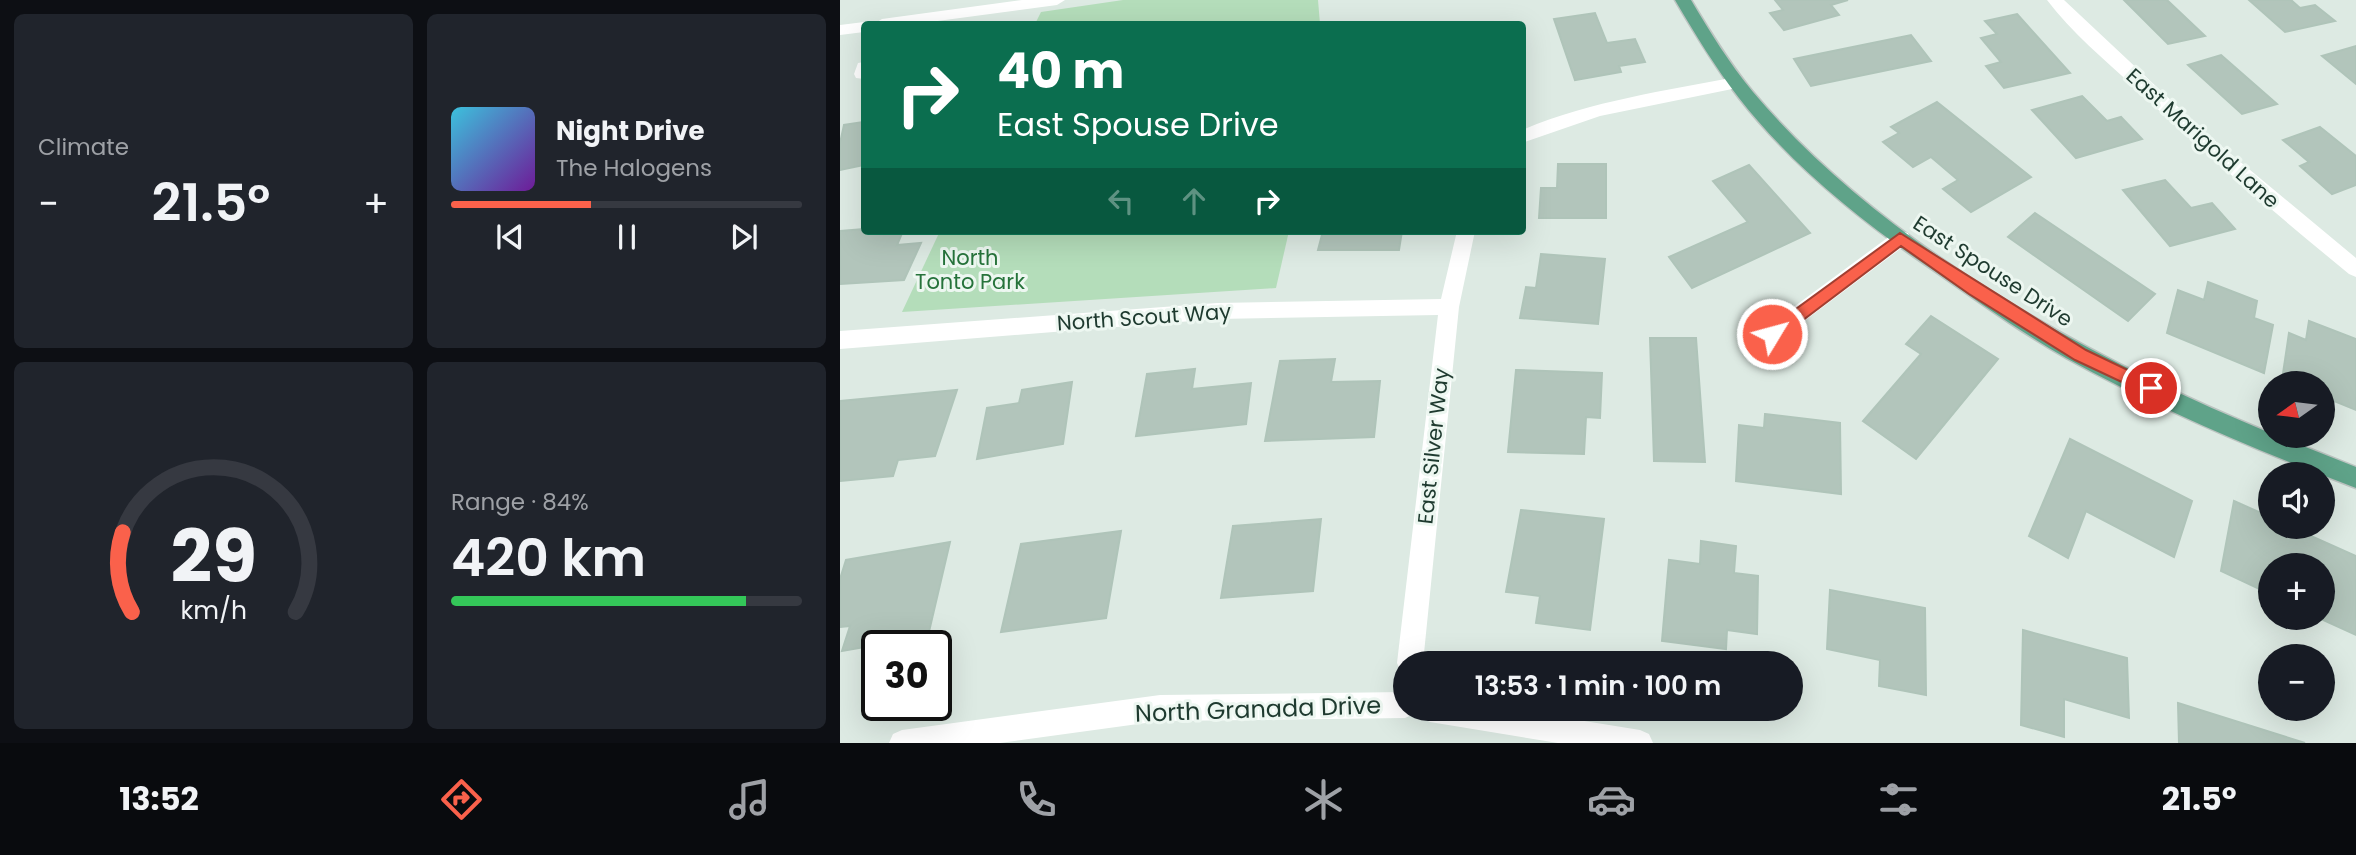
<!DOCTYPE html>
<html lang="en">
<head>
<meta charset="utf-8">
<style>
  :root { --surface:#171b24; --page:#20242c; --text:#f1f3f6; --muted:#9ea1a6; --line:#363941; --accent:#fa614b }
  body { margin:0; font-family:Poppins,sans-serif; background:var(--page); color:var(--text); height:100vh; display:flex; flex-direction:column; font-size:26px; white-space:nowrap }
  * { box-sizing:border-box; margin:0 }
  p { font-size:23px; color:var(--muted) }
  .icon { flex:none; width:38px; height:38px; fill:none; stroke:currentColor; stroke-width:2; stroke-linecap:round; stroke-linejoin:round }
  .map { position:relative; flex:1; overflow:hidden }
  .details { display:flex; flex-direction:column; gap:14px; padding:14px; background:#0d0f14; width:840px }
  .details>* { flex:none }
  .guide { position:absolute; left:21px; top:21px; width:665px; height:214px; border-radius:7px; box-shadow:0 7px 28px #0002; background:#0b6e4f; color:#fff; overflow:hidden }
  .needle { width:46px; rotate:256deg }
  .fabs { position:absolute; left:1418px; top:371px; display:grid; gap:14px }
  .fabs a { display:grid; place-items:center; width:77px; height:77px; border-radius:50%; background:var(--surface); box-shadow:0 7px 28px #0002; font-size:35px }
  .speed { position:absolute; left:21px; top:630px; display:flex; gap:14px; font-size:35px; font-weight:700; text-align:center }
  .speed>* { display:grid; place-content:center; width:91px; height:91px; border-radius:50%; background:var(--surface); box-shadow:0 7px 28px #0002; line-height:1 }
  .speed .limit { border:4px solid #111; border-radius:10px; background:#fff; color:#111 }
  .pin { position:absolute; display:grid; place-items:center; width:60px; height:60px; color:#fff; margin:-30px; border:4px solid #fff; border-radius:50%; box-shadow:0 2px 7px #0007 }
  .me { position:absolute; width:77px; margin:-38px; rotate:53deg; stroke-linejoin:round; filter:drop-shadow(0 0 5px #0008) }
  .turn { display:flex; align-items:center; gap:24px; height:147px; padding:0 21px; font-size:32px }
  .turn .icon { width:91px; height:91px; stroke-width:2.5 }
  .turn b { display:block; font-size:49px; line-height:60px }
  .lanes { display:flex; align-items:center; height:66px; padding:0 21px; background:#0003; justify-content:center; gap:35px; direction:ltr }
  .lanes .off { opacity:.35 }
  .big { font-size:52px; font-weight:600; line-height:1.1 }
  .details .widget { flex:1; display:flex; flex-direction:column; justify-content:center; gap:10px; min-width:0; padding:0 24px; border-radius:10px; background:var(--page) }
  .details .dial { align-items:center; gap:0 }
  .dial svg { height:182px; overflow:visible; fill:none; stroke:var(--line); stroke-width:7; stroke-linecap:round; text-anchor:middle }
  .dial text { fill:var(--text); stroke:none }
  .song { display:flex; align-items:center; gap:21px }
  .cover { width:84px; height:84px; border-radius:10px; background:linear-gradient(135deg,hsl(190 70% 55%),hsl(280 70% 35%)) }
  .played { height:7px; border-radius:4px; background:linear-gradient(90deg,var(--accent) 40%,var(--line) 40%) }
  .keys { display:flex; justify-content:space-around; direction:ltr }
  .heat { display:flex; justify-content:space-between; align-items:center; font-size:38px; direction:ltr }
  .charge { height:10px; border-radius:5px; background:linear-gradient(90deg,#34c759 84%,var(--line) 0) }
  .details .tiles { flex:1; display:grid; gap:14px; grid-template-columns:repeat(2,1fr) }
  .trip { position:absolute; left:553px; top:651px; width:410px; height:70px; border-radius:35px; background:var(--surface); box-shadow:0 7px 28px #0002; font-weight:600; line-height:70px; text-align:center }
  .tab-bar { display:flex; height:112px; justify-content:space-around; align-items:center; background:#090b0e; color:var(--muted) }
  .tab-bar .icon { width:49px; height:49px }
  .tab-bar .active { color:var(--accent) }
  .tab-bar b { font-size:32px; color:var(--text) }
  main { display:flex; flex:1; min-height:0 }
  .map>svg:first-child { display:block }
  .green { fill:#b4ddba }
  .building { fill:#b2c5bb; stroke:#afc4b9; stroke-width:2 }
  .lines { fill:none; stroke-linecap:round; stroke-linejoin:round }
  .major-casing { stroke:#bcc4c1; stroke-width:3 }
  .minor { fill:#fff; fill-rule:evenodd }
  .major { fill:#5fa389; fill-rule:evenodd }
  .route { fill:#fa614b; stroke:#a23f31; stroke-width:2 }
  .labels { text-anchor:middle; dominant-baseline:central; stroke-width:6; stroke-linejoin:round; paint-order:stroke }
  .street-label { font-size:21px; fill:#1e3a2f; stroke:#edf7f1 }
  .park-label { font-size:21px; fill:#26733b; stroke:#edf7f1 }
  .near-street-label { font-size:24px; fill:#1e3a2f; stroke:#edf7f1 }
</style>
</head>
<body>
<main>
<section class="details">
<div class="tiles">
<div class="widget"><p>Climate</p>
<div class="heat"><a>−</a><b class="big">21.5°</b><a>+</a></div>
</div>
<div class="widget">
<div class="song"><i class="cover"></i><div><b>Night Drive</b><p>The Halogens</p></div></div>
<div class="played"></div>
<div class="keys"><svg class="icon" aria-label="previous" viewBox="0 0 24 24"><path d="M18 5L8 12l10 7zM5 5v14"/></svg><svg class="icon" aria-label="pause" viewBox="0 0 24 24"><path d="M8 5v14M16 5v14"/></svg><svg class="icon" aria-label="next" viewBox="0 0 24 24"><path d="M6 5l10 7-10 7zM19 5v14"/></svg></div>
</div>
<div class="widget dial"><svg viewBox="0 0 100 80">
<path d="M14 69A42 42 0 1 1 86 69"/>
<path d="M14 69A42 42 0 0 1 10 34" stroke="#fa614b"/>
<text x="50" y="56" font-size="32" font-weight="700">29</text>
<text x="50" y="72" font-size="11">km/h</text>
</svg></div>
<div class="widget"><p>Range · 84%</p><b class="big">420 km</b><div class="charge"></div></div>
</div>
</section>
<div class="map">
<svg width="1516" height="743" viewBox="0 0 1516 743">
  <rect width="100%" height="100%" fill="#ddeae3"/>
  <g class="green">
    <path d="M283,0H478L480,24H195L201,12Z"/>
    <path d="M100,231H449L436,288L62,312Z"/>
  </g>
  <g class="building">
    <path d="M935,0H1008L991,5L999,15L944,30L930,13L943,10Z"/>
    <path d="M1284,0H1327L1365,36L1328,44Z"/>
    <path d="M1409,0H1451L1460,8L1475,5L1495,21L1445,32Z"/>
    <path d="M755,13L767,43L795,39L805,62L779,66L781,72L735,80L714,19Z"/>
    <path d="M1177,14L1230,73L1164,88L1146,66L1161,62L1141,38L1157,34L1145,21Z"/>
    <path d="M1071,35L1091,61L971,86L954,59Z"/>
    <path d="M1516,46V84L1482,56Z"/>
    <path d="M1381,55L1437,104L1402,114L1348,65Z"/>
    <path d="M1242,96L1267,121L1281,117L1302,139L1236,158L1192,110Z"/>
    <path d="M1097,102L1191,177L1131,212L1103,189L1118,180L1091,157L1073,167L1043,142L1059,133L1051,127Z"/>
    <path d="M24,122V165L0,170V143L4,125Z"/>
    <path d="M1480,127L1516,156V185L1492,194L1460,166L1469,162L1443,140Z"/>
    <path d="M718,164H766V218H699L701,188H717Z"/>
    <path d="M909,165L970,233L852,288L829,257L908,222L873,181Z"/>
    <path d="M1325,180L1351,208L1372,203L1395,229L1330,246L1283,190Z"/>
    <path d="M1195,213L1315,294L1288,321L1168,237Z"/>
    <path d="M24,229L63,231L57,245L81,243L64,280L0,284V231Z"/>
    <path d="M483,231H562L559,250H478Z"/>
    <path d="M701,254L765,259L758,324L680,318L686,287L696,288Z"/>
    <path d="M1368,282L1417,301L1414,318L1433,325L1424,373L1327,333L1338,290L1364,300Z"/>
    <path d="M1091,316L1158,359L1076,459L1023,421L1081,354L1066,344Z"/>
    <path d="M1469,321L1516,339V410L1482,396V383H1450L1442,380L1449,333L1466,340Z"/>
    <path d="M810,338H856L865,462L814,461Z"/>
    <path d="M495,359L491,382L540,381L534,437L425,441L440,361Z"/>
    <path d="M355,369L352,389L411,383L406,424L296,436L307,374Z"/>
    <path d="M676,370L762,373L760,418L746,417L744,454L668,452Z"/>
    <path d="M232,382L223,444L137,459L147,408L179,403L182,390Z"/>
    <path d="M117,390L95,456L58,460L53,476L0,481V401Z"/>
    <path d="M925,414L1000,423L1001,494L896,481L899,425L924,428Z"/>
    <path d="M1230,439L1352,501L1334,557L1246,511L1228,558L1189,536Z"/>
    <path d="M1394,501L1430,517V527H1451L1516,556V635L1479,618H1482V565H1430V594L1381,571Z"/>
    <path d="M681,510L764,519L750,630L696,623L700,596L666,592Z"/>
    <path d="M481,519L473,591L381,598L393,526Z"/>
    <path d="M281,531L266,618L161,632L181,544Z"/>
    <path d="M861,541L896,546L894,573L918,576L917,634L887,630L886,649L822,641L829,560L860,564Z"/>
    <path d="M110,542L88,636L2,651L10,626L0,627V579L6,560Z"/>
    <path d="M990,590L1085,608L1086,695L1039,686L1040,660L987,649Z"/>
    <path d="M1183,630L1287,658L1289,718L1224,699V737L1181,725Z"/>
    <path d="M1338,703L1465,743H1339Z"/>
  </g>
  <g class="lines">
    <defs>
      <path id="major" d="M835,0H851C870,32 889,63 913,92C1041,244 1248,358 1430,433V436H1438L1516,467V488C1418,451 1318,409 1226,358C1180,332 1136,300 1093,270C1022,222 952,166 899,98C875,67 855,34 835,0Z"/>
    </defs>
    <use href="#major" class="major-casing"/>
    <g class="minor">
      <path d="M182,0H225L217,5L75,24H34L42,19Z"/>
      <path d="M1207,0H1224L1368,135L1516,258V277L1509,274C1436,214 1364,153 1294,87C1265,60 1231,32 1207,0Z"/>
      <path d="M24,22L30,24H24V32L0,35V25Z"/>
      <path d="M24,62V79L16,78L14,74L18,63Z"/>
      <path d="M896,77L902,79L904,83L902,87L760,116L682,143V130C751,101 824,91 896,77Z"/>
      <path d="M617,231H635L619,307L583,663H565V674L561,672L557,663L598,315L377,319L0,349V331L377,303L601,299Z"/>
      <path d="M1061,231L1068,233L1070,238L1068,243L939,340L932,343L925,340L922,334L925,328L1054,233Z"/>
      <path d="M565,692V709H577L574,714L565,718L320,721L160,743H49L53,734L62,730L320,695Z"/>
      <path d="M577,709H670L800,730L809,734L813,743H718L590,722L581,718Z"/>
    </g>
    <use href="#major" class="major"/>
  </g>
  <path class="route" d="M1060,233L1246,350L1317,384L1319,388L1317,393H1305L1235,360L1129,294L1061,246L938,339H927L925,334L927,330Z"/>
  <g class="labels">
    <g class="street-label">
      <text transform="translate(1363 138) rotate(42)">East Marigold Lane</text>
      <text transform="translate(1153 271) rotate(33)">East Spouse Drive</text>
      <text transform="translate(304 317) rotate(-4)">North Scout Way</text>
      <text transform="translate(593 446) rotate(-84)">East Silver Way</text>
    </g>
    <g class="park-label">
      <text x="130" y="257">North<tspan x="130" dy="24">Tonto Park</tspan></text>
    </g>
    <g class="near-street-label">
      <text transform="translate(418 709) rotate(-2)">North Granada Drive</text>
    </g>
  </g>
</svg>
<div class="fabs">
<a><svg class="needle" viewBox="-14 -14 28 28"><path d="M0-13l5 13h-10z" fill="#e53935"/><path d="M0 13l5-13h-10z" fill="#9ea1a6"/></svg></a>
<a><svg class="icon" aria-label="sound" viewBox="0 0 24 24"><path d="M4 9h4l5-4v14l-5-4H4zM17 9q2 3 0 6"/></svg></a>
<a>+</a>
<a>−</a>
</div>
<div class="speed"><div class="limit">30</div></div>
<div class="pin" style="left:1311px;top:388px;background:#d93025"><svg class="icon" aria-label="arrive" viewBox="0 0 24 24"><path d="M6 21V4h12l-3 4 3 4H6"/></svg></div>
<svg class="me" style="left:932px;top:334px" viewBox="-20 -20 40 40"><circle r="17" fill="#fa614b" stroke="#fff" stroke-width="3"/><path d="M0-11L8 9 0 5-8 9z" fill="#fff"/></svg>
<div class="trip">13:53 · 1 min · 100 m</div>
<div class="guide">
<div class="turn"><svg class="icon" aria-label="right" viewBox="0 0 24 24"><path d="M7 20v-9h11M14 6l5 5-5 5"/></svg><div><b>40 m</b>East Spouse Drive</div></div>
<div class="lanes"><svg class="icon off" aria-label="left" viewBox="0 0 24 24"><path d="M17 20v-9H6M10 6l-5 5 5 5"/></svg><svg class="icon off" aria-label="ahead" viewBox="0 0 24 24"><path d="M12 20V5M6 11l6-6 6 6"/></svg><svg class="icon" aria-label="right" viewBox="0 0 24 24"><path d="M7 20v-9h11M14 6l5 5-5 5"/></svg></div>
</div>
</div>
</main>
<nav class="tab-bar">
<b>13:52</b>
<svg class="icon active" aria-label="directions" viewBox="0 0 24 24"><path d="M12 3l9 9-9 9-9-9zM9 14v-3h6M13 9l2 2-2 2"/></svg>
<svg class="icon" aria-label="music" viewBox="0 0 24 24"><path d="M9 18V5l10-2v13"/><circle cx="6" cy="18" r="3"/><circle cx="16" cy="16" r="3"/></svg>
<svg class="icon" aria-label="phone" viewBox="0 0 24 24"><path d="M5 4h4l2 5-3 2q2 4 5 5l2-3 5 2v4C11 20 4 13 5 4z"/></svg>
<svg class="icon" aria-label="climate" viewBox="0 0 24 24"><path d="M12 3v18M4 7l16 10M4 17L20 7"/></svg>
<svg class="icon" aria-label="car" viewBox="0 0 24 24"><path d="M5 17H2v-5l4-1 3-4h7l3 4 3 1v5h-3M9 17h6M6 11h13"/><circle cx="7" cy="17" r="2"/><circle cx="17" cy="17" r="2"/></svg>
<svg class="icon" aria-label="filters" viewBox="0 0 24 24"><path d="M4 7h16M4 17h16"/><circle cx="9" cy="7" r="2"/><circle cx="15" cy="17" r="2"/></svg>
<b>21.5°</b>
</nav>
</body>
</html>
